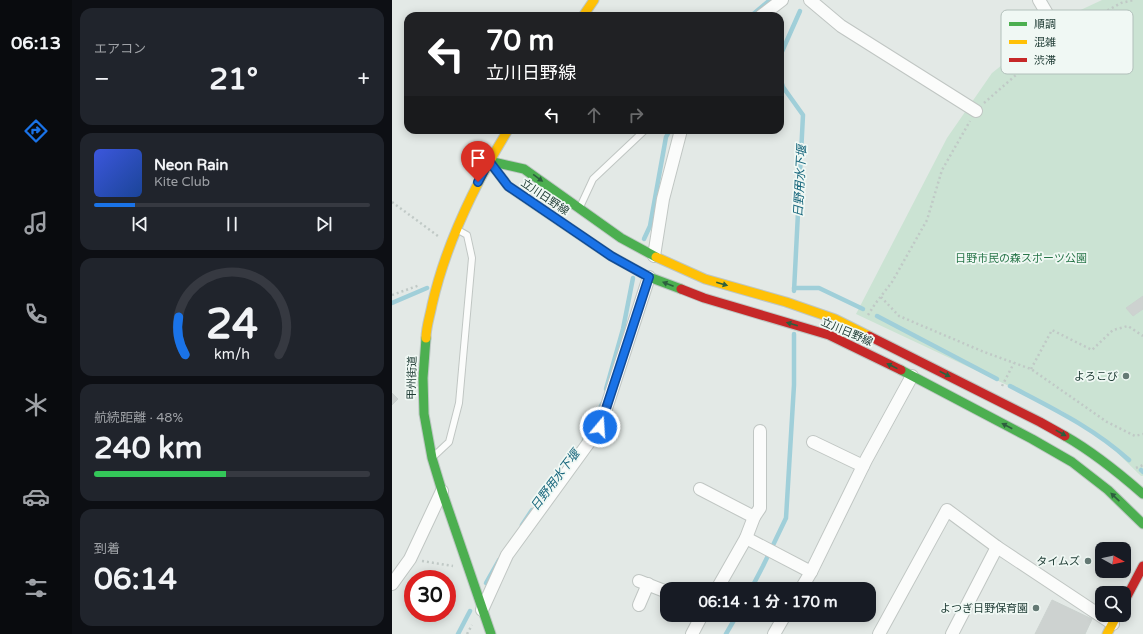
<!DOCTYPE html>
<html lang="ja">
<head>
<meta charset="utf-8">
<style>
  :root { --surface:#171b24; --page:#20242c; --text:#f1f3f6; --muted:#9ea1a6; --line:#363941; --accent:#1a73e8 }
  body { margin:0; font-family:"Varela Round","Noto Sans JP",sans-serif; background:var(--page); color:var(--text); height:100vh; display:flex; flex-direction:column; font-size:15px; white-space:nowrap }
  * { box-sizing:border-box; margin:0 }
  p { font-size:13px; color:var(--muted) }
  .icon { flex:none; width:22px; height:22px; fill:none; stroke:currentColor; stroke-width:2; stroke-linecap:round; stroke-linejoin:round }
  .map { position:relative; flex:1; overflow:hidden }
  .side { display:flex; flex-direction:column; gap:8px; padding:8px; background:#0d0f14; width:320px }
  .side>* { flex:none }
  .banner { position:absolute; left:12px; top:12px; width:380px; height:122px; border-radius:12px; box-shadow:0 2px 10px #0003; background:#202124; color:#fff; overflow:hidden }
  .needle { width:26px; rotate:98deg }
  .tools { position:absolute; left:703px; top:542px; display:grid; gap:8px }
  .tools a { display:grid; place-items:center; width:36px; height:36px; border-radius:8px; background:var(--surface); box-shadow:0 2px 10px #0003; font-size:20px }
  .speed { position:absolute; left:12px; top:570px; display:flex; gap:8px; font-size:20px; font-weight:700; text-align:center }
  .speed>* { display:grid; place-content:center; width:52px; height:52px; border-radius:50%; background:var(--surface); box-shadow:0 2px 10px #0003; line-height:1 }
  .speed .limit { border:6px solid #d22; background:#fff; color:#111 }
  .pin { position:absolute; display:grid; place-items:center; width:34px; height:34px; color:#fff; margin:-41px -17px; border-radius:50% 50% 50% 0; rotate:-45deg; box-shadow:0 0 4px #0007 }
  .pin .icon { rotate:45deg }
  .me { position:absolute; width:44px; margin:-22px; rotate:18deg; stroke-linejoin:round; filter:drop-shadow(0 0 3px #0008) }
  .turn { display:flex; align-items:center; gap:14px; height:84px; padding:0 16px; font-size:18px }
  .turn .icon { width:52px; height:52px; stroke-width:2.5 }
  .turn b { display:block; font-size:28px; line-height:34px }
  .lanes { display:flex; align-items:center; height:38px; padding:0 16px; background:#0003; justify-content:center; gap:20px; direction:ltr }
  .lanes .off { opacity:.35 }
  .big { font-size:30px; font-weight:700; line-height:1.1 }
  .side .card { flex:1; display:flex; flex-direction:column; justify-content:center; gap:6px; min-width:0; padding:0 14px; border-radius:12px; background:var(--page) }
  .side .dial { align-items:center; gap:0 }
  .dial svg { height:104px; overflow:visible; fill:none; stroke:var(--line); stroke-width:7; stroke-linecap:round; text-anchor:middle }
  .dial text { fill:var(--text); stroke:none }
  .song { display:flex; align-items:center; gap:12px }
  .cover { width:48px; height:48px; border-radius:6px; background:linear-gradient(135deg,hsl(230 70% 55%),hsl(220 70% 35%)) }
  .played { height:4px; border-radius:2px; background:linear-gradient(90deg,var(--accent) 15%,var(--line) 15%) }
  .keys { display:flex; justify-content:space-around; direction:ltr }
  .heat { display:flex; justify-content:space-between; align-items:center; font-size:22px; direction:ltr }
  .charge { height:6px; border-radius:3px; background:linear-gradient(90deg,#34c759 48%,var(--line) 0) }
  .trip { position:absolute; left:268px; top:582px; width:216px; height:40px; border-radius:12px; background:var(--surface); box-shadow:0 2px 10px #0003; font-weight:700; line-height:40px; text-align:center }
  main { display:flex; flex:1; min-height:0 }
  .tabs { display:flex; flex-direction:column; width:72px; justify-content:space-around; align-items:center; background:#090b0e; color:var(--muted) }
  .tabs .icon { width:28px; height:28px }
  .tabs .on { color:var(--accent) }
  .tabs b { font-size:18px; color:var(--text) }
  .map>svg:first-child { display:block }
  .green { fill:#cbe3d3 }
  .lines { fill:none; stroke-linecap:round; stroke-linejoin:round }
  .stream { stroke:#a0cfd9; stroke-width:4.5 }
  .building { fill:#cdd2d0; stroke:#cbd2cf }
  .lane-casing { stroke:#c0c6c3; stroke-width:8 }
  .street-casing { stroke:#c0c6c3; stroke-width:14 }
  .fast-casing { stroke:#bec7c4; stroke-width:11 }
  .slow-casing { stroke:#bec7c4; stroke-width:11 }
  .jam-casing { stroke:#bec7c4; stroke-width:11 }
  .path { stroke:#c0c9c6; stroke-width:2.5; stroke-dasharray:2 3; stroke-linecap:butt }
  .lane { stroke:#fbfcfb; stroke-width:6 }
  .street { stroke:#fbfcfb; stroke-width:12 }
  .fast { stroke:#4caf50; stroke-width:9 }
  .slow { stroke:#ffc107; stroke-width:9 }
  .jam { stroke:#c62828; stroke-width:9 }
  .oneway { fill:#2d5f3e }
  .route-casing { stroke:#114b97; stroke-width:10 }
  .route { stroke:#1a73e8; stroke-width:7 }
  .poi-dot { fill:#647974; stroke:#f0f8f4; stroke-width:1.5 }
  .labels { text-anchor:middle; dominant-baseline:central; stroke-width:3.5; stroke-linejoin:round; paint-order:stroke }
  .street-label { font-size:11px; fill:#203d36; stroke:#f0f8f4 }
  .park-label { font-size:11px; fill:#287649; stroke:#f0f8f4 }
  .poi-label { font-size:11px; fill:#203d36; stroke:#f0f8f4; text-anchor:end }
  .water-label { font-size:12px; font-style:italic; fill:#17667c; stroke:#f0f8f4 }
  .key { fill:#f0f8f4; stroke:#b2c0bb; stroke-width:1 }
  .key-label { font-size:11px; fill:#203d36 }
</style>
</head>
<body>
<main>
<nav class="tabs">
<b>06:13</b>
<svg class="icon on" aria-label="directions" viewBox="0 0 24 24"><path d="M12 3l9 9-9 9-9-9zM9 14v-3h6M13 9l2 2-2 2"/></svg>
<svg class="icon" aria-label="music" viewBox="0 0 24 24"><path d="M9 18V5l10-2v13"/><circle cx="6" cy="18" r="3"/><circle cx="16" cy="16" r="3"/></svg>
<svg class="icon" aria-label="phone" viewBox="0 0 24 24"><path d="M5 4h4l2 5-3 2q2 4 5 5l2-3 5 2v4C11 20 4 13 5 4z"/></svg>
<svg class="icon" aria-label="climate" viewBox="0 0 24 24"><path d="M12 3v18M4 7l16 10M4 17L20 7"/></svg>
<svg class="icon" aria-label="car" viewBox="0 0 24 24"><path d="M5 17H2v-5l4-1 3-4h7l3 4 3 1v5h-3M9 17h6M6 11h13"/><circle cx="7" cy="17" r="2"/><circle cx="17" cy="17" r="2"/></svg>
<svg class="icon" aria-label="filters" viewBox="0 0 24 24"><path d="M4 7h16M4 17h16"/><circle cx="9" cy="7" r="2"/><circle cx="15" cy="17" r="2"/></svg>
</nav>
<section class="side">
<div class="card"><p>エアコン</p>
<div class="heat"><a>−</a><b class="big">21°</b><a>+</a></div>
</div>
<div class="card">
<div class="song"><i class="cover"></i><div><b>Neon Rain</b><p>Kite Club</p></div></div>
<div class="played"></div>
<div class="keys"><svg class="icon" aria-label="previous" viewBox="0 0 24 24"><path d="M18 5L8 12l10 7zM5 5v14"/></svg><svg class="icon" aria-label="pause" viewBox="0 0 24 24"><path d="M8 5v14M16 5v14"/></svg><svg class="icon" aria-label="next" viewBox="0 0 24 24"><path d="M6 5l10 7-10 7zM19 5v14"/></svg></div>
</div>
<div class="card dial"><svg viewBox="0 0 100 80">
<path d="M14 69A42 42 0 1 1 86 69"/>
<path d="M14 69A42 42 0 0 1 9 40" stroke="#1a73e8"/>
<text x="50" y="56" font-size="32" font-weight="700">24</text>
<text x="50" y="72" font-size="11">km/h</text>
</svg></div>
<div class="card"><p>航続距離 · 48%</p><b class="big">240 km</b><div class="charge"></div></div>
<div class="card"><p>到着</p><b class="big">06:14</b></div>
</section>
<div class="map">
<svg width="751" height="634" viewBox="0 0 751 634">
  <rect width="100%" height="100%" fill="#e3e9e6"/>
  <path class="green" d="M710,0H751V476H749L705,433L670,411L464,314L555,138L600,73L665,21Z"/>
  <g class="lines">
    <g class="stream">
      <path d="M359,16L378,0"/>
      <path d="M388,56L408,11"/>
      <path d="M388,78L391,87L411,115L402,291"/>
      <path d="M252,239L258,226L274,137L278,130"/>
      <path d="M402,288H427L471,309"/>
      <path d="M0,303L35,288"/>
      <path d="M485,316L605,379"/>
      <path d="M618,386C660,408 702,428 737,460"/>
      <path d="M214,389L231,329L241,278"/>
      <path d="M192,440L210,404"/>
      <path d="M749,470L751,472"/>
      <path d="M130,525L140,510"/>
      <path d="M94,583L107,560"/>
      <path d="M359,589L371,566L394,518L402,385V334"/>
      <path d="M66,634L78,611"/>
      <path d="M334,634L345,615"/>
    </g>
  </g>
  <g class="building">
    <path d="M751,296V309L741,316L734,308Z"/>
    <path d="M0,393L6,399L0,405Z"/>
    <path d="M660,600L700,619L693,634H643Z"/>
  </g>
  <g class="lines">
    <defs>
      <g id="lane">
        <path d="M188,207L201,179L253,130"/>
        <path d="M42,456L57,442L67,403L80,258L75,235L66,230"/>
      </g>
      <g id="street">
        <path d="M418,0L449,26L584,111"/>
        <path d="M647,0L657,17L665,39"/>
        <path d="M369,16L390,0"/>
        <path d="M262,256L271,199L289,130"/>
        <path d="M421,442L471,466"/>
        <path d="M308,489L362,517"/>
        <path d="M354,538L419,572"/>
        <path d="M247,581L275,592"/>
        <path d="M0,584L18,559L50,491"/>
        <path d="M325,589L354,538L362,517L368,508V431"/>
        <path d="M409,589L419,572L474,460L520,376"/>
        <path d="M247,605L256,584"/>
        <path d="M90,610L115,555L208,427L257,277"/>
        <path d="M300,634L310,615"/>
        <path d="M382,634L393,615"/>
        <path d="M487,634L555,510L605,547L721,624"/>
        <path d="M560,634L605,547"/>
      </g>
      <g id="fast">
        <path d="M97,161L116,186L219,256L257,277L289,289"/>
        <path d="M97,161L132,169L229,238L264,257"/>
        <path d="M34,338L31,378L32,414L40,458L50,491L99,634"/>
        <path d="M509,370L640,439L680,462L716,490L751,524"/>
        <path d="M673,436C701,452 727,473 751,494"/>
      </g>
      <g id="slow">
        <path d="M191,16L202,0"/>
        <path d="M264,257L313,279L394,302L443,319L477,336"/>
        <path d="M34,338C34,327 38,316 40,305C54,243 83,184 116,130"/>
        <path d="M715,634L725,615"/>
      </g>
      <g id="jam">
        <path d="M289,289L312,298L437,335L509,370"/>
        <path d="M477,336L648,422L673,436"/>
        <path d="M732,602L751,566"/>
      </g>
    </defs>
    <use href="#lane" class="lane-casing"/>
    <use href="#street" class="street-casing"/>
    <use href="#fast" class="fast-casing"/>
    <use href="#slow" class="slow-casing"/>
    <use href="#jam" class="jam-casing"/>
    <g class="path">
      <path d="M676,32L729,3L742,0"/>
      <path d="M592,103L656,47"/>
      <path d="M0,202L46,236"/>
      <path d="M0,295L28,285"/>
      <path d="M489,297L507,316L592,352L639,369L715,422L743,436L751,434"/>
      <path d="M476,315L483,304L500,282L535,220L550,170L578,121"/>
      <path d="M639,369L660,330L700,350L721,330L736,326L751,336"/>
      <path d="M610,386L622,363"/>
      <path d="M744,468L751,465"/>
      <path d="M30,561L61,566"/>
      <path d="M75,634L80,625"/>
    </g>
    <use href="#lane" class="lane"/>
    <use href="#street" class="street"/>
    <use href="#fast" class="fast"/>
    <use href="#slow" class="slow"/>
    <use href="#jam" class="jam"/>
  </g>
  <defs><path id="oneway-solid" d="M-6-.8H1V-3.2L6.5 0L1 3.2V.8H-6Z"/></defs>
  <g class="oneway">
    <use href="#oneway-solid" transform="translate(146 178) rotate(36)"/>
    <use href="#oneway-solid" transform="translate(276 284) rotate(-159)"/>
    <use href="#oneway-solid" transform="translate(330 284) rotate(16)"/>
    <use href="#oneway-solid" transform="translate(400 324) rotate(-164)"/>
    <use href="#oneway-solid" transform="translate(500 366) rotate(-154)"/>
    <use href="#oneway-solid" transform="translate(553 374) rotate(27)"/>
    <use href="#oneway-solid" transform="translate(615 426) rotate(-152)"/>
    <use href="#oneway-solid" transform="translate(669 433) rotate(29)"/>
    <use href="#oneway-solid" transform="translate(723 497) rotate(-137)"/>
  </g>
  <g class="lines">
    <defs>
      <path id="route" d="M86,182L97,161L116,186L219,256L257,277L208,427"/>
    </defs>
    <use href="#route" class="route-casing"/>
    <use href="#route" class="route"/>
  </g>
  <g class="poi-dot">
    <circle cx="734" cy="376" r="4"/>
    <circle cx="696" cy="561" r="4"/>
    <circle cx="644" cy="608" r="4"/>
  </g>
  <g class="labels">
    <g class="street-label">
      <text transform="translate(153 197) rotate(34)">立川日野線</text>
      <text transform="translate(455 332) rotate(23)">立川日野線</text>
      <text transform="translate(20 378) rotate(-89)">甲州街道</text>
    </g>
    <g class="park-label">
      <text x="629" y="258">日野市民の森スポーツ公園</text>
    </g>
    <g class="poi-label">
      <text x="726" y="376">よろこび</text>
      <text x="688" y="561">タイムズ</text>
      <text x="636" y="608">よつぎ日野保育園</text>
    </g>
    <g class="water-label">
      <text transform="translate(408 181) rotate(-87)">日野用水下堰</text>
      <text transform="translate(163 480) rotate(-53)">日野用水下堰</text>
    </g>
  </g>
  <rect x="609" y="10" width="132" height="64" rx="6" class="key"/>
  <rect x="617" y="22" width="18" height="4" fill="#4caf50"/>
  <rect x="617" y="40" width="18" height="4" fill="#ffc107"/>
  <rect x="617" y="58" width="18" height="4" fill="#c62828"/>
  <g class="key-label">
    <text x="642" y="28">順調</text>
    <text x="642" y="46">混雑</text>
    <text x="642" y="64">渋滞</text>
  </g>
</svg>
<div class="tools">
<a><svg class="needle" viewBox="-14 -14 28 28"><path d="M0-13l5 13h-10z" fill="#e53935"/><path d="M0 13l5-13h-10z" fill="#9ea1a6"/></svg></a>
<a><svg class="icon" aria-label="search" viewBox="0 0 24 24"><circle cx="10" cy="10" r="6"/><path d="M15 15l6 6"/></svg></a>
</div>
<div class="speed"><div class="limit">30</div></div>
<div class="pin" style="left:86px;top:182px;background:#d93025"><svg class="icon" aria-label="arrive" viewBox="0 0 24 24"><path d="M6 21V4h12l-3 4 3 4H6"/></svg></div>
<svg class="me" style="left:208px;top:427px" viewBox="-20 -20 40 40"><circle r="17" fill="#1a73e8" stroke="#fff" stroke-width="3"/><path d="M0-11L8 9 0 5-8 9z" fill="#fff"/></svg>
<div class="trip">06:14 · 1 分 · 170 m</div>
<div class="banner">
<div class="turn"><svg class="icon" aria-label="left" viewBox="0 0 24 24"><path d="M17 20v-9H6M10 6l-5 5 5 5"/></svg><div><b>70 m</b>立川日野線</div></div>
<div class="lanes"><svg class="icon" aria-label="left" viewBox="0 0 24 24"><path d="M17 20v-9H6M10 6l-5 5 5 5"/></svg><svg class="icon off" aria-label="ahead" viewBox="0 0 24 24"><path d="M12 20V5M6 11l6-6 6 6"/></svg><svg class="icon off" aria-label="right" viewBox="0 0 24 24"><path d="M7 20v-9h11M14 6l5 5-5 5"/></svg></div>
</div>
</div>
</main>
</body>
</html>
